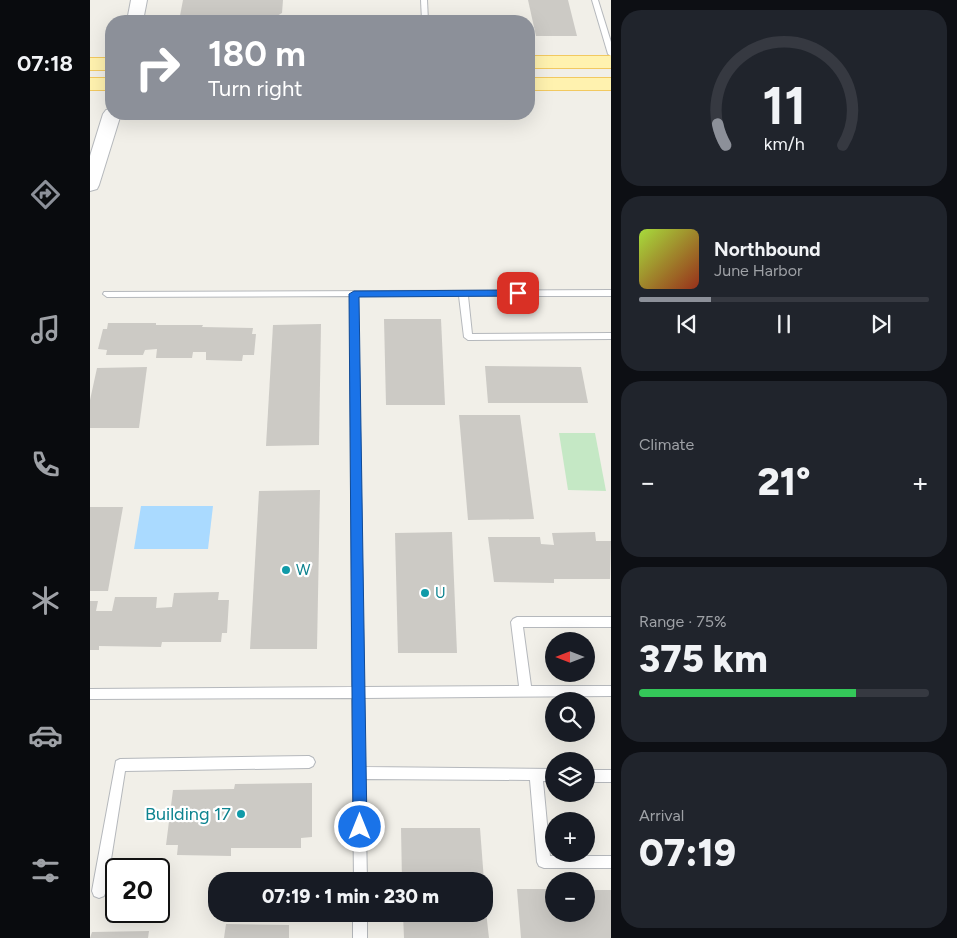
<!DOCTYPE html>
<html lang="en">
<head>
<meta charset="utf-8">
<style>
  :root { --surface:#171b24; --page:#20242c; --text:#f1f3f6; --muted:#9ea1a6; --line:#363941; --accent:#8c9099 }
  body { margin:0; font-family:Figtree,sans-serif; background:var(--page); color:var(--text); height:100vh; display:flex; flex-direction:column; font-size:19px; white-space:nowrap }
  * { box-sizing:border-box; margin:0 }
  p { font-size:16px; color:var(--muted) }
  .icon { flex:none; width:28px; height:28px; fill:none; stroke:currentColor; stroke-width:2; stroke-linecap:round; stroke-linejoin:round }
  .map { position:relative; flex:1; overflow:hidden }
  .panel { display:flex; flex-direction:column; gap:10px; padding:10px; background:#0d0f14; width:346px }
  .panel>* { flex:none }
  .top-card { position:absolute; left:15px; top:15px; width:430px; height:105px; border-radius:20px; box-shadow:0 5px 20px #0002; background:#8c9099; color:#fff; overflow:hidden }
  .needle { width:32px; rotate:270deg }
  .buttons { position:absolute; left:455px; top:632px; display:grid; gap:10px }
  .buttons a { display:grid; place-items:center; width:50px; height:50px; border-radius:50%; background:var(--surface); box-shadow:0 5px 20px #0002; font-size:25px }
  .speed { position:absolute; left:15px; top:858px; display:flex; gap:10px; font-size:25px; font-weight:700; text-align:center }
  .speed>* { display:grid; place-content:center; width:65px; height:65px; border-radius:50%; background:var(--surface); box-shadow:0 5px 20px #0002; line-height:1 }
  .speed .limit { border:2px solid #111; border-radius:8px; background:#fff; color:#111 }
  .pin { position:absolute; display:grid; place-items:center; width:42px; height:42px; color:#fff; margin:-21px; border-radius:10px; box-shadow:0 2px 8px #0006 }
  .me { position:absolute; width:55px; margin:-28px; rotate:0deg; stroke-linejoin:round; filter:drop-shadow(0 0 4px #0008) }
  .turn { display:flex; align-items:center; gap:18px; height:105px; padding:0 20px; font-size:22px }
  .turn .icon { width:65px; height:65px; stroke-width:2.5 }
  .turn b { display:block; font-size:35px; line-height:42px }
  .big { font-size:38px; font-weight:800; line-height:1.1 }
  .panel .tile { flex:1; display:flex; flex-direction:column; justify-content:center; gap:8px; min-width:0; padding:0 18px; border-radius:20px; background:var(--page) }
  .panel .dial { align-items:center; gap:0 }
  .dial svg { height:130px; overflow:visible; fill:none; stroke:var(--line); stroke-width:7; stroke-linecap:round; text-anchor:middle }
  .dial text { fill:var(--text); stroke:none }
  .song { display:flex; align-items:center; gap:15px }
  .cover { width:60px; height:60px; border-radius:8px; background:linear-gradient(135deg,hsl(80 70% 55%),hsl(10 70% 35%)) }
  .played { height:5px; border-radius:2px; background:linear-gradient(90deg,var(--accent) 25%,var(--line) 25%) }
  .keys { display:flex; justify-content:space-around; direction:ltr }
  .heat { display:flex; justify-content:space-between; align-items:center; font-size:28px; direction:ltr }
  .charge { height:8px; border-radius:4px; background:linear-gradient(90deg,#34c759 75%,var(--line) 0) }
  .trip { position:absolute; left:118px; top:872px; width:285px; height:50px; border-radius:20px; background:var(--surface); box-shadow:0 5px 20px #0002; font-weight:800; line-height:50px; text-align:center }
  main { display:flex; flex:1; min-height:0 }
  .menu { display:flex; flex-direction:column; width:90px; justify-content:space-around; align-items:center; background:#090b0e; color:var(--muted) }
  .menu .icon { width:35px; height:35px }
  .menu .current { color:var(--accent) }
  .menu b { font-size:22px; color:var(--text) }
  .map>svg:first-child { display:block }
  .green { fill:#c5e8c5 }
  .water { fill:#aadaff }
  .building { fill:#cccac5 }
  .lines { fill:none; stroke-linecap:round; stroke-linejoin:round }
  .service-casing { stroke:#b5b8bc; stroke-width:2 }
  .tertiary-casing { stroke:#b5b8bc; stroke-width:2 }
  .primary-casing { stroke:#f2c960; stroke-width:2 }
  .service { fill:#fff; fill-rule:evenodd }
  .tertiary { fill:#fff; fill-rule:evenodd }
  .primary { fill:#fff2af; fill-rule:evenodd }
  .route { fill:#1a73e8; stroke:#114b97 }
  .culture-dot { fill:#0f9aa8; stroke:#fff; stroke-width:2 }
  .labels { text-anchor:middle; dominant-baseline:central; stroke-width:4.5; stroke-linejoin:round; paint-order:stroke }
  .culture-label { font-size:15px; fill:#0d838f; stroke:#fff; text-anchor:start }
  .near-culture-label { font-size:18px; fill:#0d838f; stroke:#fff; text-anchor:end }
</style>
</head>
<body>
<main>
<nav class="menu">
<b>07:18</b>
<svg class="icon current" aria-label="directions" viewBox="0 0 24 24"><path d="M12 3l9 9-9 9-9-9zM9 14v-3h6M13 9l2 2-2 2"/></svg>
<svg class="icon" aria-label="music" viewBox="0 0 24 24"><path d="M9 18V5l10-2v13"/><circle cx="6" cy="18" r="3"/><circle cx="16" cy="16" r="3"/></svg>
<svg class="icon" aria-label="phone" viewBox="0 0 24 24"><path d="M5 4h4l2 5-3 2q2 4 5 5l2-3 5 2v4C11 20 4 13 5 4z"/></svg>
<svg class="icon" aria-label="climate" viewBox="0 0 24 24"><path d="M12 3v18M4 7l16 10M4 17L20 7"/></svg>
<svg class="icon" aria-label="car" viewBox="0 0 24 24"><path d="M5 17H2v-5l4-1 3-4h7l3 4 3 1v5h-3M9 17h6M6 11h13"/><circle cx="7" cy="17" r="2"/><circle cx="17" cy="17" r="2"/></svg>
<svg class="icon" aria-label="filters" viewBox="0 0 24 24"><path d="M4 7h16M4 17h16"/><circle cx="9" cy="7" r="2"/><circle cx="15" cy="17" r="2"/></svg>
</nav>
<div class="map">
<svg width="521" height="938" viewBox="0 0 521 938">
  <rect width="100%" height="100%" fill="#f1efe8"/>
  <path class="green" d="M469,433H505L516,491L478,490Z"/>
  <path class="water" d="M51,506H123L118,549H44Z"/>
  <g class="building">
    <path d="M93,0H193L192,13L185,17L168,16L156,19L158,21H89Z"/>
    <path d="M438,0H478L487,36H446Z"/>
    <path d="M294,319H351L355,405H296Z"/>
    <path d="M18,323H66V325H113L112,327L163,328L162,334H166L164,355H153L152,361L116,360V352H103L102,358H66L67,349L55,350L53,355H16L17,350L8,349L13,329H17Z"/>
    <path d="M231,324L229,445L176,446L183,325Z"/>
    <path d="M395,366L491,367L498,403H398Z"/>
    <path d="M57,367L49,428H0V400L7,368Z"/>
    <path d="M369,415H430L444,519L378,520Z"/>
    <path d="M230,490L227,649H160L169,491Z"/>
    <path d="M0,507H33L18,591H0Z"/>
    <path d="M362,532L367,653H308L305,533Z"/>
    <path d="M505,532L506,541H521L520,579H464V583L404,582L398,537H450L451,544L464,545L462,533Z"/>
    <path d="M129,592L128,600H139L137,633H132L131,642H72L71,647L9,646V650H0V601H8L6,611H22L25,597H67L66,608L82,607L84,593Z"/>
    <path d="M222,783V837L211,838V848H141V856L87,855L88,845H76L83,790L144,789L145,784Z"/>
    <path d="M311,828H390L394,881H312Z"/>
    <path d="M427,889H464V914H496V890H521V938H431Z"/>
    <path d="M394,894L399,938H314L313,914H394Z"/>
    <path d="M136,924L199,925V938H134Z"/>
    <path d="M59,931L58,938H0L2,932Z"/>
  </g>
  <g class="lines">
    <defs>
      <g id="service">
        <path d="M331,0H337L338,21H332Z"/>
        <path d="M502,0H508L521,42V56L518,54Z"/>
        <path d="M521,290V296H378L382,334L521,333V339L378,340L374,337L369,296H268L274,687L429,686L421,622L423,619L427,617H521V627H433L441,686H521V696L274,698L275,767L464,769V781H453L460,856H521V868H454L449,866L447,862L440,780L275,779L277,881H264L262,698L0,699V689L262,687L260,296L17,297L13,294L14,292Z"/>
        <path d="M219,756L223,758L225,762L223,766L219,768L35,771L16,891L14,896L9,898L4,896L2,891L26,761L30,759Z"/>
        <rect x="496" y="770" width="25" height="12"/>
        <rect x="263" y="914" width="14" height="24"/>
      </g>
      <g id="tertiary">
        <path d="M41,0H57L53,21H37Z"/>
        <path d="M21,109V114H31L9,185L7,189L0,191V156L13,114L16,110Z"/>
      </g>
      <g id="primary">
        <rect x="439" y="56" width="82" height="12"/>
        <rect x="0" y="58" width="21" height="12"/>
        <rect x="0" y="78" width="21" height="12"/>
        <rect x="439" y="78" width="82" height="12"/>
      </g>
    </defs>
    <use href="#service" class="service-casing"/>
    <use href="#tertiary" class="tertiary-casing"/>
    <use href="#primary" class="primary-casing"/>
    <use href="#service" class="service"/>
    <use href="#tertiary" class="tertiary"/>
    <use href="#primary" class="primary"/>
  </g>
  <path class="route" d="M428,290L432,291V296L269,297L277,827L275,832L270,834L265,832L263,827L259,294L264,291Z"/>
  <g class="culture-dot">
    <circle cx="196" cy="570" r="5"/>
    <circle cx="335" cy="593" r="5"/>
    <circle cx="151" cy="814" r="5"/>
  </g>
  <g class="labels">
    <g class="culture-label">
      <text x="206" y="570">W</text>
      <text x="345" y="593">U</text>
    </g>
    <g class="near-culture-label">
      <text x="141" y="814">Building 17</text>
    </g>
  </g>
</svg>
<div class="buttons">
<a><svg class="needle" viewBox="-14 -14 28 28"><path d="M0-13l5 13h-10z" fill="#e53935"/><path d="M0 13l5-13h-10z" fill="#9ea1a6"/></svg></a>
<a><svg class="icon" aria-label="search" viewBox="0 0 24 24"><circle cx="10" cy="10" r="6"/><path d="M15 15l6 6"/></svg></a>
<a><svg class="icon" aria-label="layers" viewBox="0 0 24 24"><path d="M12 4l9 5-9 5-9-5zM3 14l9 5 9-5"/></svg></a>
<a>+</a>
<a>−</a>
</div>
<div class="speed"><div class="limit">20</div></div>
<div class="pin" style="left:428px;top:293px;background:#d93025"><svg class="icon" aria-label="arrive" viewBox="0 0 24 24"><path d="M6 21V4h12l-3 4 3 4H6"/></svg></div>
<svg class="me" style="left:270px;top:827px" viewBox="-20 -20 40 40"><circle r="17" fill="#1a73e8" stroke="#fff" stroke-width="3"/><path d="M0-11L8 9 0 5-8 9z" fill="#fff"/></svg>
<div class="trip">07:19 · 1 min · 230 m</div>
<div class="top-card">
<div class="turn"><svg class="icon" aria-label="right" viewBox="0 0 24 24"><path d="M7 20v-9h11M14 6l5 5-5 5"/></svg><div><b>180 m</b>Turn right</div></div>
</div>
</div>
<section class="panel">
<div class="tile dial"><svg viewBox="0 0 100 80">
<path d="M14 69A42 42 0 1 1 86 69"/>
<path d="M14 69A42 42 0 0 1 9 56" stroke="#8c9099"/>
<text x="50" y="56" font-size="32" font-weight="700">11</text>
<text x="50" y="72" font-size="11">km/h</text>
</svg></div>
<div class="tile">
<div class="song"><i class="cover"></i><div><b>Northbound</b><p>June Harbor</p></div></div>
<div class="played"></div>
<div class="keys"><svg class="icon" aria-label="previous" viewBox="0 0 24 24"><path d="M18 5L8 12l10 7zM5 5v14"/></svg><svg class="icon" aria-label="pause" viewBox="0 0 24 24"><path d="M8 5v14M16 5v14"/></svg><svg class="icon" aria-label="next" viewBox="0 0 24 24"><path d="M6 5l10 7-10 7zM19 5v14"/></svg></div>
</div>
<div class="tile"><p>Climate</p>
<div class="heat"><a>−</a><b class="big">21°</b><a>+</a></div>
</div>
<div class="tile"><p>Range · 75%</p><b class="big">375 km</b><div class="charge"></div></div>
<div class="tile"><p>Arrival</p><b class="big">07:19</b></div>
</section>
</main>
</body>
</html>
